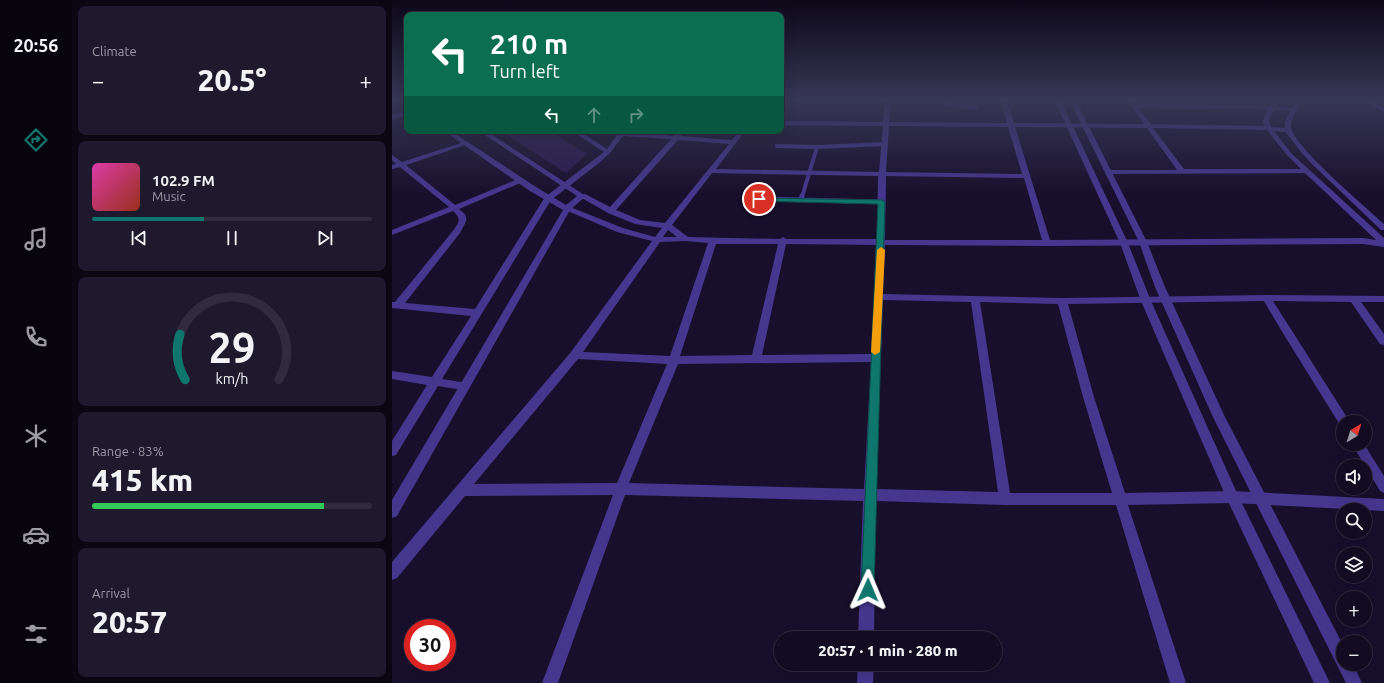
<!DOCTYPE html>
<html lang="en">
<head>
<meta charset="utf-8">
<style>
  :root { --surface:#120b21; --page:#1f192e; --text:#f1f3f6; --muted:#9c9ba5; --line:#312b3f; --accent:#0f766e }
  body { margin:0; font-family:Ubuntu,sans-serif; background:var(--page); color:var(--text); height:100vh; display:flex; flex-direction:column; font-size:15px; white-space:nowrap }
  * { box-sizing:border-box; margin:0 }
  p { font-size:13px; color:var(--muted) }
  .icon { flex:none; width:22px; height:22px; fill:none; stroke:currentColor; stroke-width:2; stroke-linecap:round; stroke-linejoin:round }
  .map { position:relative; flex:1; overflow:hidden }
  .side { display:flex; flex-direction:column; gap:6px; padding:6px; background:#0a0612; width:320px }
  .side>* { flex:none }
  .top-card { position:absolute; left:12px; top:12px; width:380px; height:122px; border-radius:8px; box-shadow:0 4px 16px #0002,0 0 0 1px var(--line); background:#0b6e4f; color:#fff; overflow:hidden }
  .needle { width:26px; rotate:38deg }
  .fabs { position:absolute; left:944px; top:415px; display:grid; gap:8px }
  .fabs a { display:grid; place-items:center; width:36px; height:36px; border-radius:50%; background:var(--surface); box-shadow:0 4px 16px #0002,0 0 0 1px var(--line); font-size:20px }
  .speed { position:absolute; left:12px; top:619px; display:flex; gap:8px; font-size:20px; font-weight:700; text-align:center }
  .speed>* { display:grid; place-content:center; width:52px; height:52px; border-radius:50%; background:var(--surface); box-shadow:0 4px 16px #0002,0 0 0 1px var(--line); line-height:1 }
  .speed .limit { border:6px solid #d22; background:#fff; color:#111 }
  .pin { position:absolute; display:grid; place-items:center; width:34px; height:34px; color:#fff; margin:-17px; border:2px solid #fff; border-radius:50%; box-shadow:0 1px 4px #0007 }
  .me { position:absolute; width:44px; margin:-22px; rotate:1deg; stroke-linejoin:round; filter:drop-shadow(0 0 3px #0008) }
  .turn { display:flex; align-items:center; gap:14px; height:84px; padding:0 20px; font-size:18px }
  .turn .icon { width:52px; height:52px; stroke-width:2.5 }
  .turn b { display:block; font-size:28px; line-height:34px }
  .lanes { display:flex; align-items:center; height:38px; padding:0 20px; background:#0003; justify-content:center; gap:20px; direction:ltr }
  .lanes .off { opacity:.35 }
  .big { font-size:30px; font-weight:800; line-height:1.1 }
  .side .tile { flex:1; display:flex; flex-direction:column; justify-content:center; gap:6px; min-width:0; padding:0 14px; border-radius:8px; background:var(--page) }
  .side .dial { align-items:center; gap:0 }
  .dial svg { height:104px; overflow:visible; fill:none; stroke:var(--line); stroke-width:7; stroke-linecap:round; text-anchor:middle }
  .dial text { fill:var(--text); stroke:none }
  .song { display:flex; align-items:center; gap:12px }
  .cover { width:48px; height:48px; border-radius:6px; background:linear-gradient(135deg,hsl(320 70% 55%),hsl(10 70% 35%)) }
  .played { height:4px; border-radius:2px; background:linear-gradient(90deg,var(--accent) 40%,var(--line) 40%) }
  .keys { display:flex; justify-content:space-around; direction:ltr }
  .heat { display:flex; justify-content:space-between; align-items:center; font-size:22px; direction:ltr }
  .charge { height:6px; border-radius:3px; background:linear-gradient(90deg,#34c759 83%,var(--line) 0) }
  .trip { position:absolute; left:382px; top:631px; width:228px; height:40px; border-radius:20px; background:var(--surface); box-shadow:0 4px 16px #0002,0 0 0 1px var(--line); font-weight:800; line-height:40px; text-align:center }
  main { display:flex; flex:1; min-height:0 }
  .menu { display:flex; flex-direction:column; width:72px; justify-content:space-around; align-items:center; background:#07040d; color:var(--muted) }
  .menu .icon { width:28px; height:28px }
  .menu .on { color:var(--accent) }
  .menu b { font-size:18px; color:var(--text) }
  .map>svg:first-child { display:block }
  .building { fill:#2b1a4e }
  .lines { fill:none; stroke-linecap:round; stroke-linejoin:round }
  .service-far1 { stroke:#45378e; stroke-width:4 }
  .service { stroke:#45378e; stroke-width:5 }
  .minor { fill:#45378e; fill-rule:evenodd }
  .tertiary { fill:#45378e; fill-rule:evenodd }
  .route { fill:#0f766e; stroke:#0a4d48 }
  .slow { fill:#f59e0b }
</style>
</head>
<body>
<main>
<nav class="menu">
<b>20:56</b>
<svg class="icon on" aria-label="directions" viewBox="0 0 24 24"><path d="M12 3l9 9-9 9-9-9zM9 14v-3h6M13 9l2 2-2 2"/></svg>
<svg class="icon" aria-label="music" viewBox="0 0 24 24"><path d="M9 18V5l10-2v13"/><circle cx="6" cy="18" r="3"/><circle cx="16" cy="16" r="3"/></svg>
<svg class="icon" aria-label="phone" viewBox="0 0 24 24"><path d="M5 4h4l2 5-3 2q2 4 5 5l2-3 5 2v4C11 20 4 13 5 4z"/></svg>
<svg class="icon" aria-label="climate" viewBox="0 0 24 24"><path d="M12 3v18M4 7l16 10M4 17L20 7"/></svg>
<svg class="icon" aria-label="car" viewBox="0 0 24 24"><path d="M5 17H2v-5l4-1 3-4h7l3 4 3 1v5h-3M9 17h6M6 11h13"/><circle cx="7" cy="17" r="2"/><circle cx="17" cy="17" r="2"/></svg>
<svg class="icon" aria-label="filters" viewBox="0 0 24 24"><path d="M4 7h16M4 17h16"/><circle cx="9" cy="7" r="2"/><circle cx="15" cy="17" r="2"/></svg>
</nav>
<section class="side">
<div class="tile"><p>Climate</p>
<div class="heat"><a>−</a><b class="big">20.5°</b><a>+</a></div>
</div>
<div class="tile">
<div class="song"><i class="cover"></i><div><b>102.9 FM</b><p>Music</p></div></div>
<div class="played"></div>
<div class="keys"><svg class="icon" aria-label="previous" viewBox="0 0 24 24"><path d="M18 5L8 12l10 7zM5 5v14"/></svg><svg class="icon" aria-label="pause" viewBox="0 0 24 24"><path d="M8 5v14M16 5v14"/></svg><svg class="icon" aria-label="next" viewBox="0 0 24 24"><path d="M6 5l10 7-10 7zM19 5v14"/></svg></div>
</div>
<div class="tile dial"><svg viewBox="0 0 100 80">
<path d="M14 69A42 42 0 1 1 86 69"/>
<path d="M14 69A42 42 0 0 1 10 34" stroke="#0f766e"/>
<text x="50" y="56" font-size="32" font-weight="700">29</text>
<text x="50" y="72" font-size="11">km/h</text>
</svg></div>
<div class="tile"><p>Range · 83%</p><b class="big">415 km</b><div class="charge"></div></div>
<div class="tile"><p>Arrival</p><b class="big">20:57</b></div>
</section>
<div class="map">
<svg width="992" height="683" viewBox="0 0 992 683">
  <rect width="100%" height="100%" fill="#180f2c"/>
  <path class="building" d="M111,131H158L195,154L174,173L110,132Z"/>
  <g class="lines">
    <g class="service-far1">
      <path d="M385,146L425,147"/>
      <path d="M410,197L425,147L493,144"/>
    </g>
    <g class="service">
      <path d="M410,196L409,200L490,202"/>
      <path d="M367,199L409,200"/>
    </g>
    <g class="minor">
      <path d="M493,99H499L497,122L615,123L608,99H614L622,123L752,124L734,99H740L744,104L878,106L883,99H889L884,106L900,108L906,99H912C907,107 899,117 899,127C900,145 976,209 992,224V230H989L921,165L908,151L894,132L882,131L899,153L992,238V247L971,244L655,246L493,245L491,294L670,298L875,295L992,296V302H969L992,334V345L988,344L959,302L881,301L956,419L958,422H951V426L948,425L889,330L872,301L676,304L702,397L733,493L840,491L992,499V511L840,503L736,505L794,683H778L724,505H613L484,501L482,638H466L471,501L233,495L166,683H150L221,495L73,496L5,578L0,580V562L179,352L260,241L225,232L171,209L175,207H178L231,228L263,237L270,228L243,224L216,213L186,196L190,194H193L218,207L279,139L231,136L218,153L207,163L159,200L50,379L75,383L76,386L75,389L71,390L46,386L4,455L0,456V441L35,385L0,379V371L40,377L79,316L0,308V302H3L60,232C66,223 71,220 61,211L0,235V230L57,207L8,167L0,169V165L4,164L0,160V155L10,162L72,142H76V144L14,165L63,205L126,179L133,181L67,209C79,218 74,221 68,233L13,303L83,309L153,197L212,152L180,131H187L215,149L225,135L205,131H235L234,132L282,136L286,131H293L289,136L340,140L347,131H353L324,169L487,172L491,126L389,125V121L491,122ZM746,108L871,109H876L871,120L872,126L759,124ZM882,110L898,111L893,122V128L879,127L877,120ZM497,126L616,127L630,174L494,172ZM623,127L755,128L785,170H714V174H717L913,173L984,240L971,238L658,240ZM761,128L875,130L895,155L909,169H792ZM286,140L337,144L273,223L248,220L224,210ZM320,173L486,176L485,239H394L391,237L388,239L296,237L280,225ZM494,176L632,178L650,240H493ZM276,230L285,237H271ZM294,241L316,243L278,356L191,352L268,242ZM324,244H386L360,355L288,356ZM394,244L485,245L479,354L370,355ZM491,300L579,302L606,492L484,489ZM588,302L666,304L691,397L720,493H618ZM186,359L275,364L225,483L82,484ZM479,362L472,489L237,483L286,364Z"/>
      <path d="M544,99H551L565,104L584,105L587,107L584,109C571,108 554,109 544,99Z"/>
      <path d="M969,99H976L992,108V112Z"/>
      <path d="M15,111V115L0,119V115Z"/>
      <path d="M101,131H110L96,137L93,135Z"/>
      <path d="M960,444H972L992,476V493L988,491Z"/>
      <path d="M466,664H482L481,683H465Z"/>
    </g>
    <g class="tertiary">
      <path d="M5,99H12L15,101V106Z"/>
      <path d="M662,99H668L736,243L759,301L845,493L938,683H922L834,497L749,301L728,243Z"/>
      <path d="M677,99H683L755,242L773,287L832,415L951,645V664H961L970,683H954L820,415L763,287L747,242Z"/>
      <path d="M52,131H59L144,187L174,205L185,196L87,131H94L194,196L178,210L5,516L0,518V500L171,210L138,191Z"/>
    </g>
  </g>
  <linearGradient id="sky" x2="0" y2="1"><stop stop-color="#0d0818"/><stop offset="0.51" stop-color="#373756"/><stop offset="1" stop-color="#373756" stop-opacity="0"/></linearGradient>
  <rect width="992" height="195" fill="url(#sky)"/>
  <path class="route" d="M364,198L490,200L493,202L482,590L480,595L476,597L471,595L469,590L486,204L367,201H364Z"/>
  <path class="slow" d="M489,247L493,250L488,352L483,355L479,352L485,250Z"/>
</svg>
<div class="fabs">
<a><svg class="needle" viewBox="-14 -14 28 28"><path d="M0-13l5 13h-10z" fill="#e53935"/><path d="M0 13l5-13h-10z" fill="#9c9ba5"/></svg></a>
<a><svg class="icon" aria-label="sound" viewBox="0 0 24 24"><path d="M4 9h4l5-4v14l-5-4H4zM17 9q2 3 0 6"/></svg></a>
<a><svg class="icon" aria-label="search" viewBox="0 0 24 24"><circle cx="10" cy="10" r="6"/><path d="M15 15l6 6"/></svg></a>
<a><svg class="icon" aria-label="layers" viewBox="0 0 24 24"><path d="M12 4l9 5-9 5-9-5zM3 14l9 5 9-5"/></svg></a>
<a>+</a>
<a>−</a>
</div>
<div class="speed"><div class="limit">30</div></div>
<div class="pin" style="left:367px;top:199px;background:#d93025"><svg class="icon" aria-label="arrive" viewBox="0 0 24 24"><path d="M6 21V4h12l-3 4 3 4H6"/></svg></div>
<svg class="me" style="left:476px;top:590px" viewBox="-20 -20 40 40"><path d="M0-17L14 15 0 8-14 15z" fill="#0f766e" stroke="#fff" stroke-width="4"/></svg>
<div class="trip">20:57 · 1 min · 280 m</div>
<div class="top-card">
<div class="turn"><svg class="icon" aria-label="left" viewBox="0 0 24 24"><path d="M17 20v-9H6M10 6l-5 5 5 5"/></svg><div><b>210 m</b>Turn left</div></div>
<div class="lanes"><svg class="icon" aria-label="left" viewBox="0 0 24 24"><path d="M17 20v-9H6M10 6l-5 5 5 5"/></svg><svg class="icon off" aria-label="ahead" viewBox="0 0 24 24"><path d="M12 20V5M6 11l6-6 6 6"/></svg><svg class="icon off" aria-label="right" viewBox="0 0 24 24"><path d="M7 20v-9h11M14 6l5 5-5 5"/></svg></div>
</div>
</div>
</main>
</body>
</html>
